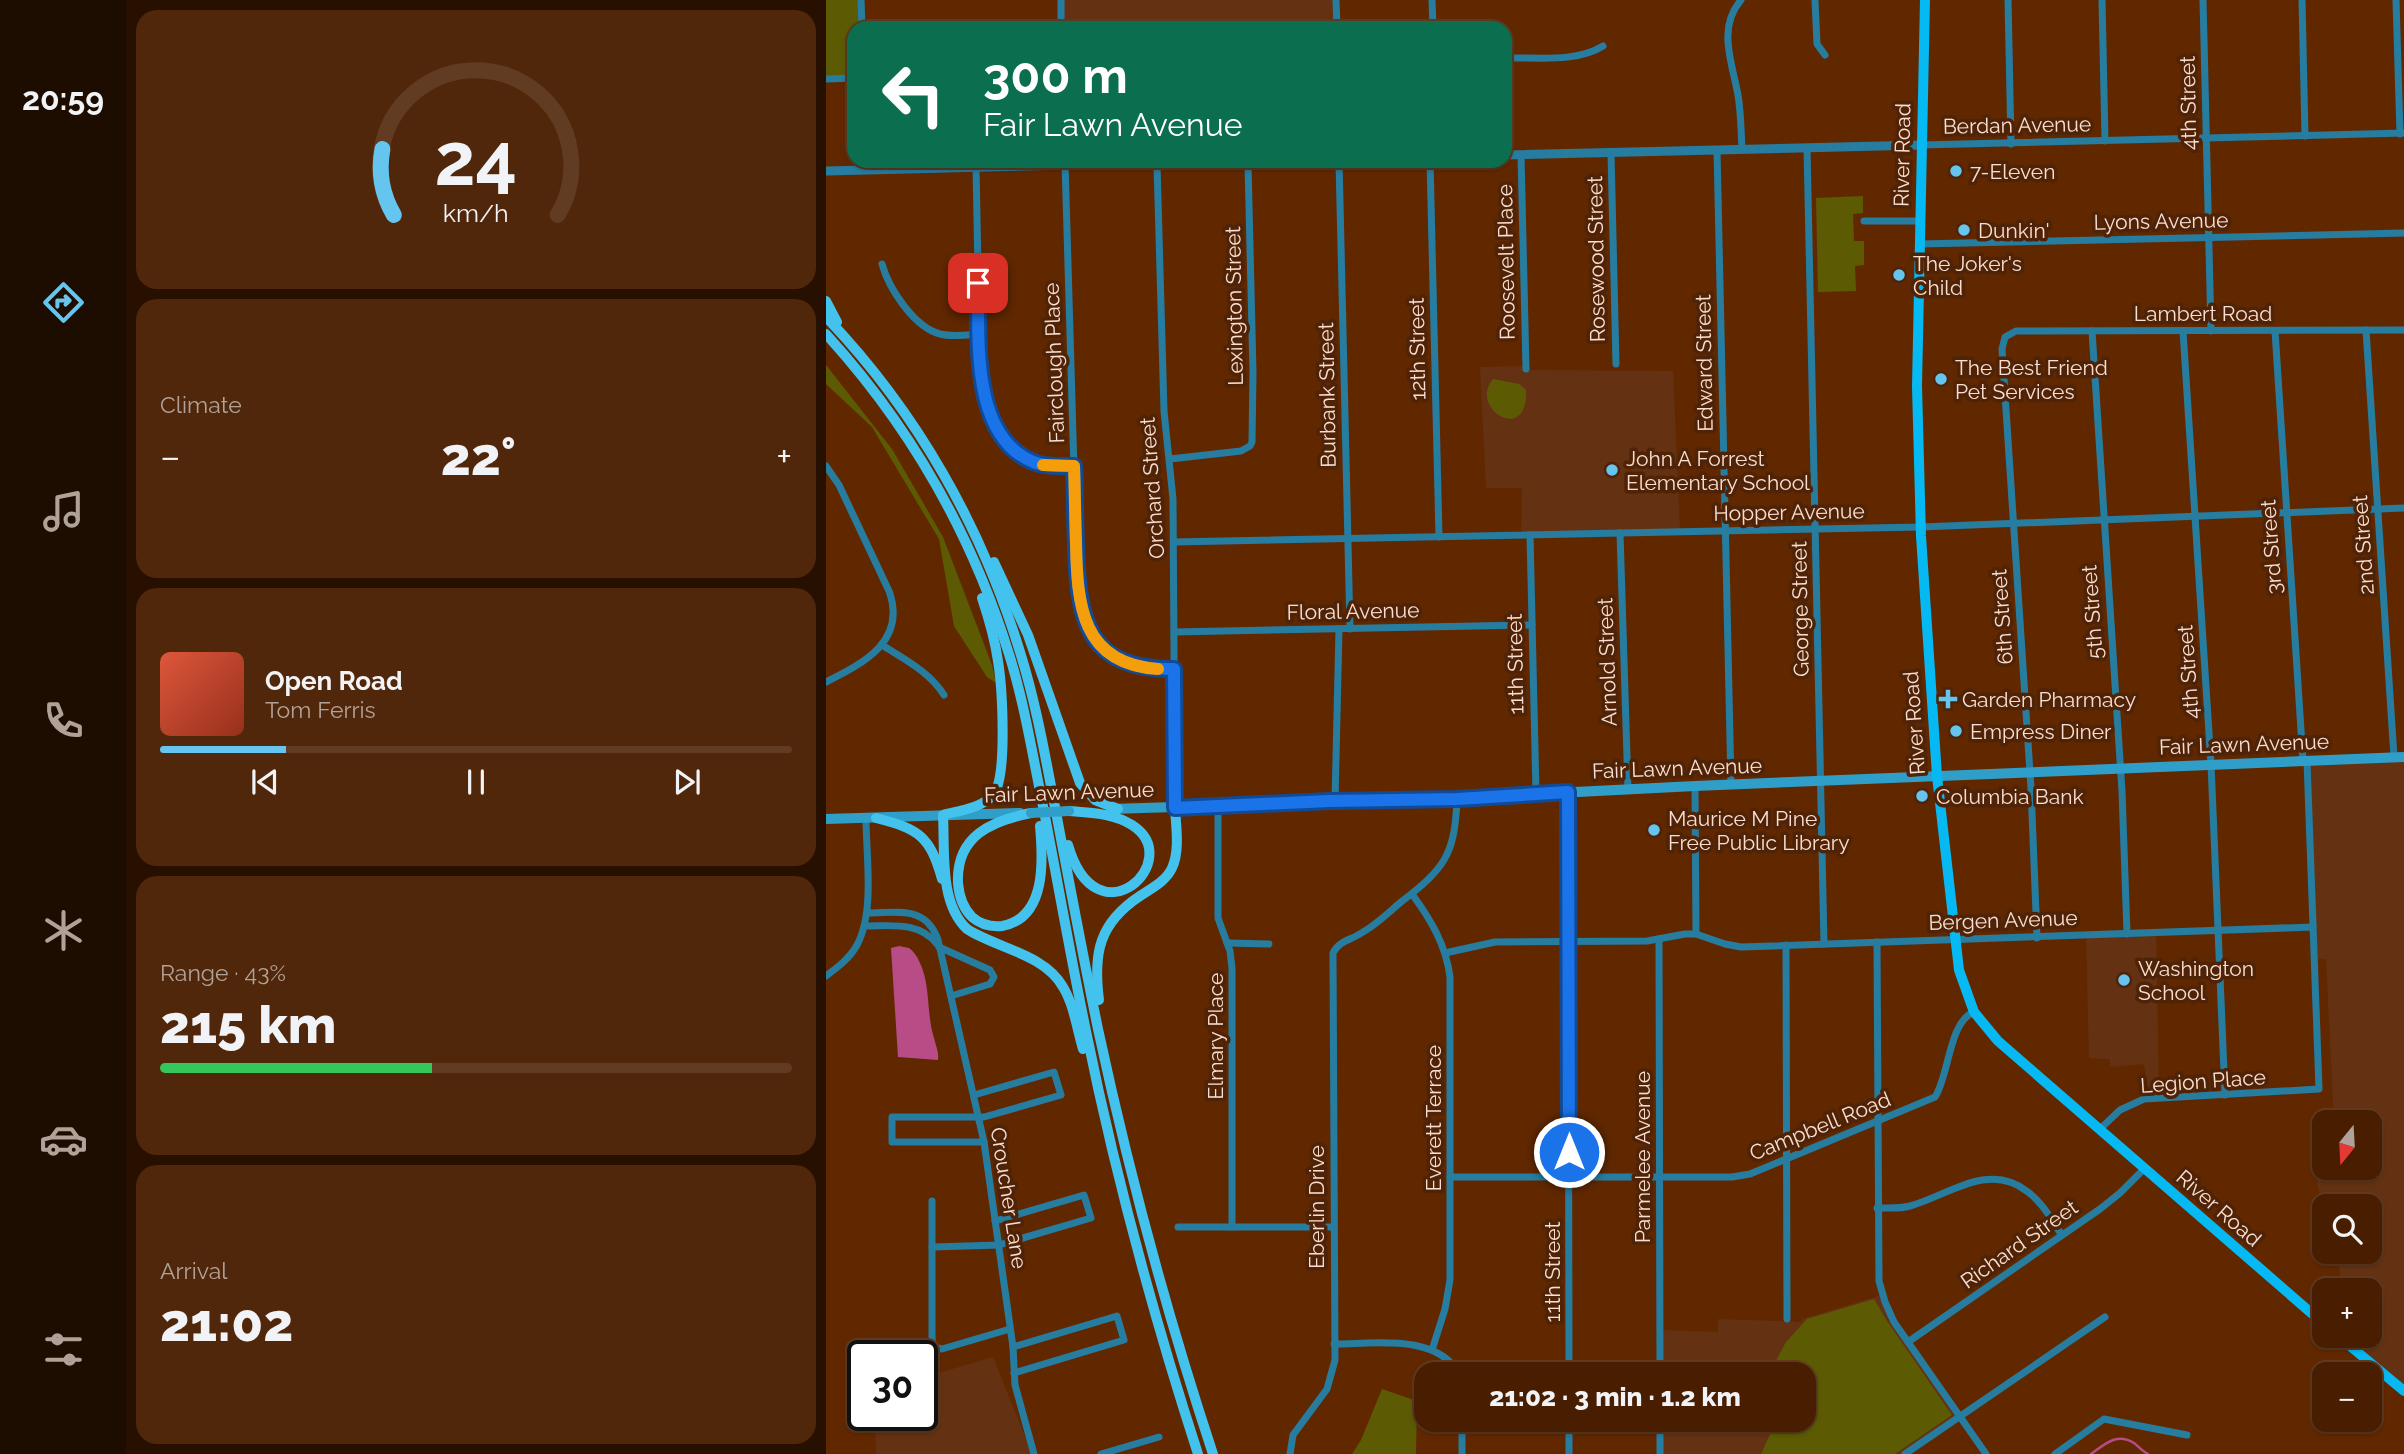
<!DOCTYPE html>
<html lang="en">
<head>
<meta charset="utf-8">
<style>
  :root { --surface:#491e00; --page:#50270a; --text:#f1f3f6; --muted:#b1a299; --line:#613c22; --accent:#65c5ef }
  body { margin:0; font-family:Raleway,sans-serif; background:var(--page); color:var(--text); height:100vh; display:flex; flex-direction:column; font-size:26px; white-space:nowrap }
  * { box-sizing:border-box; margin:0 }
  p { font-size:23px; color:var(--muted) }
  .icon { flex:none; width:38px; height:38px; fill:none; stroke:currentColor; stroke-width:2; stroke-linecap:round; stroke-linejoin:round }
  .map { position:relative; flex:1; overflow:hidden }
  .panel { display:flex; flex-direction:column; gap:10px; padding:10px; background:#281000; width:700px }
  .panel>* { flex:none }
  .guide { position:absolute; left:21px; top:21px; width:665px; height:147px; border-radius:21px; box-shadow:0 2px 5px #0004,0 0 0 2px var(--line); background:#0b6e4f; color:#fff; overflow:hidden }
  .needle { width:46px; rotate:198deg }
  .tools { position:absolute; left:1486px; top:1110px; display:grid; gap:14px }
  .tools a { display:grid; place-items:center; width:70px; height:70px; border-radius:14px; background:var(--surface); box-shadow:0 2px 5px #0004,0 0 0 2px var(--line); font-size:35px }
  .speed { position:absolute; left:21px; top:1340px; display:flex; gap:14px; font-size:35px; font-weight:700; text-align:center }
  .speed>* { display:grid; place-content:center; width:91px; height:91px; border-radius:50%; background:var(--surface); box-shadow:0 2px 5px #0004,0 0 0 2px var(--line); line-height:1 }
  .speed .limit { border:4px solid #111; border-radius:10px; background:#fff; color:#111 }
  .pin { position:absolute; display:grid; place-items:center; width:60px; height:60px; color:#fff; margin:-30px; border-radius:14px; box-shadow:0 4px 10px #0006 }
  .me { position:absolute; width:77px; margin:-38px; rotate:0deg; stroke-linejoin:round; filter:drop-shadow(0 0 5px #0008) }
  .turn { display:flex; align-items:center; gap:24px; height:147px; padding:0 21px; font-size:32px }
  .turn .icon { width:91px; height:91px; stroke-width:2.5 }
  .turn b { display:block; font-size:49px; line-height:60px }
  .big { font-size:52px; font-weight:800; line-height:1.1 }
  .panel .widget { flex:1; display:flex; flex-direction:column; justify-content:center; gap:10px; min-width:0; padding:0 24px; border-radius:21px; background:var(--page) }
  .panel .dial { align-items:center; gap:0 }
  .dial svg { height:182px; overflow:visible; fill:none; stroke:var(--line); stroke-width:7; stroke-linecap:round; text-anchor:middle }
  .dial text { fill:var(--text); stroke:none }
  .song { display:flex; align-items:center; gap:21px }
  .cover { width:84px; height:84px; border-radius:10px; background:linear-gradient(135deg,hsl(10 70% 55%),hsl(10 70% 35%)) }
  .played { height:7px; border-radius:4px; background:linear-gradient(90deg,var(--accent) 20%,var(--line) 20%) }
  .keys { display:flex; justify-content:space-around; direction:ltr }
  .heat { display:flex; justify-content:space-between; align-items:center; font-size:38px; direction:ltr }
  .charge { height:10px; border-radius:5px; background:linear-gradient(90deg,#34c759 43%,var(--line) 0) }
  .trip { position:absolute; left:588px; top:1362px; width:402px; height:70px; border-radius:21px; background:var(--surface); box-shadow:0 2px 5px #0004,0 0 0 2px var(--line); font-weight:800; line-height:70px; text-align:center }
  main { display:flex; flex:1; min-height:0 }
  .dock { display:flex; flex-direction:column; width:126px; justify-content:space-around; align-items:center; background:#1d0c00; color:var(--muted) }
  .dock .icon { width:49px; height:49px }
  .dock .on { color:var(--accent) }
  .dock b { font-size:32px; color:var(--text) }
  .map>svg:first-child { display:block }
  .built { fill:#643213 }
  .green { fill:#5c5b03 }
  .water { fill:#b74c86 }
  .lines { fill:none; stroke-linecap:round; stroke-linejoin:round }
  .stream { stroke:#b74c86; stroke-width:2.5 }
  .minor { stroke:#277da0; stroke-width:7 }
  .tertiary { stroke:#277da0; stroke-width:9 }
  .secondary { stroke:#2f9fca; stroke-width:10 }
  .primary { stroke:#06b9f2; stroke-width:10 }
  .trunk { stroke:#44c2ee; stroke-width:10 }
  .secondary-bridge { stroke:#2f9fca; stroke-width:10 }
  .route-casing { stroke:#114b97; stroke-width:18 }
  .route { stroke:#1a73e8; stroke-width:12 }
  .slow { stroke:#f59e0b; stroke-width:12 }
  .poi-dot { fill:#65c5ef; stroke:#4e2307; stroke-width:2.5 }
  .labels { text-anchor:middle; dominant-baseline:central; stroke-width:7; stroke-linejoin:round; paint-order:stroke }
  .street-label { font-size:21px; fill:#fbdecf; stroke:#4e2307 }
  .poi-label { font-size:21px; fill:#fbdecf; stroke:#4e2307; text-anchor:start }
</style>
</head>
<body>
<main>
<nav class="dock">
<b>20:59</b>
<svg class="icon on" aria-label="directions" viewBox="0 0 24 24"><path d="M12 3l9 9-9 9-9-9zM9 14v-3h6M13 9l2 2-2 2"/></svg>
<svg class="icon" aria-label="music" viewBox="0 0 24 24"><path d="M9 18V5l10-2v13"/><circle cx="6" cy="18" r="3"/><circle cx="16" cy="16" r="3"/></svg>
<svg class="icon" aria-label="phone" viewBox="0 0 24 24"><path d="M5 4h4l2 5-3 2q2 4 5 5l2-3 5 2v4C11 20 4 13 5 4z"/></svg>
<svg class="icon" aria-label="climate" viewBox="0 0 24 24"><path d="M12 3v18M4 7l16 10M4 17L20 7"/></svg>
<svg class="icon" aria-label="car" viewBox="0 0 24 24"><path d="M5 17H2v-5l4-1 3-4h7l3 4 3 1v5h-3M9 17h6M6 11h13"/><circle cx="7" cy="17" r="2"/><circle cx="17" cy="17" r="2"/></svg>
<svg class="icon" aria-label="filters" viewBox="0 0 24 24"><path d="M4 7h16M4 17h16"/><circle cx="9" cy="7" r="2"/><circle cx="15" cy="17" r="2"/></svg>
</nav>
<section class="panel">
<div class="widget dial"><svg viewBox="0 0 100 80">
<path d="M14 69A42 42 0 1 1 86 69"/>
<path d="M14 69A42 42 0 0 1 9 40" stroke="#65c5ef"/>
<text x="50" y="56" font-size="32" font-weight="700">24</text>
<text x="50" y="72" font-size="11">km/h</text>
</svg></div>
<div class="widget"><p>Climate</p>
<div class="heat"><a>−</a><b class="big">22°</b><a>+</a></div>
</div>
<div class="widget">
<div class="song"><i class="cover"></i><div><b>Open Road</b><p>Tom Ferris</p></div></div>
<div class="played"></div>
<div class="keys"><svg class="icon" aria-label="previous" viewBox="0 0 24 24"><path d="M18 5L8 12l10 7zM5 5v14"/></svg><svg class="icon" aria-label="pause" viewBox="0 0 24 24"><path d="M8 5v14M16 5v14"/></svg><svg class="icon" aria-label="next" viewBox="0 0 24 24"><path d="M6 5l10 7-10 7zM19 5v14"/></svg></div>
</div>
<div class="widget"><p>Range · 43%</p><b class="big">215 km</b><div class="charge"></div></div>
<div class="widget"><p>Arrival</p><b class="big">21:02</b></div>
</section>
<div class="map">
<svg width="1578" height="1454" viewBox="0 0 1578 1454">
  <rect width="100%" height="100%" fill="#612800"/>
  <g class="built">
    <path d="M235,0H510L511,28H235Z"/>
    <path d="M700,366V370L847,371L854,532L695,535L696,488H660L654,367Z"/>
    <path d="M1578,757V1391L1511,1335H1544V1290H1516L1513,1267L1496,1251L1498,1237V1251H1544V1206H1498V1218L1490,1175L1499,1167H1544V1122H1508L1500,959H1487L1481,761Z"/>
    <path d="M1330,933L1333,1098L1324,1099L1318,1064L1284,1067V1059L1263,1058L1260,935Z"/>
    <path d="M1056,1295L1059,1302L1134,1416L1079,1454H834V1419H978V1374H834V1330L892,1332V1319L975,1322L976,1319Z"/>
    <path d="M167,1357L206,1454H50L49,1416H96V1378Z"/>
  </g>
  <g class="green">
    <path d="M0,0H35L36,28H28V78L0,79Z"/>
    <path d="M1037,196V213L1027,214L1028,241H1038V265L1029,266L1030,291L992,292L990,198Z"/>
    <path d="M0,365L66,449L117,537L166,665L170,683L161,677L128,626L113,539L46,427L0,384Z"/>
    <path d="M667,379L693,384L700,390C702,446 642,408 667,379Z"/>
    <path d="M1048,1299L1061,1321L1126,1415L1069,1454H935L951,1419H978V1374H960L947,1366L960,1342L981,1319Z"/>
    <path d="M556,1389L591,1401L590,1454H526L535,1440Z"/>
  </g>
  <path class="water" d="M73,946L83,948C87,951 91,956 93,961C105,984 100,1013 108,1038C110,1047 113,1051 112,1060L72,1057L65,948Z"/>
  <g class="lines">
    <path class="stream" d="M1265,1454C1279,1444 1291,1432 1308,1443C1313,1447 1316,1451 1322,1454"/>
    <g class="minor">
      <path d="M35,0L36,28"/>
      <path d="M235,0V28"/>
      <path d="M510,0L511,28"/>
      <path d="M606,0L607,28"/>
      <path d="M915,0C891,28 906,62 912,95C915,113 915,131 916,149"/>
      <path d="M989,0L991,44L999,55"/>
      <path d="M1182,0L1185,144"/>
      <path d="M1276,0L1279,141"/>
      <path d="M1377,0L1385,331"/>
      <path d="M1476,0L1479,136"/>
      <path d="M1570,0L1574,134"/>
      <path d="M679,58C710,57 750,63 777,46"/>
      <path d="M0,79L28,78"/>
      <path d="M1095,145L1578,133"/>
      <path d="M981,148L998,944"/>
      <path d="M891,150L905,785"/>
      <path d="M785,153L790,364"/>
      <path d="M695,155L700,369"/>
      <path d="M513,161L524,629"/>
      <path d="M604,161L613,537"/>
      <path d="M239,162L251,573C256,641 279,670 349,669"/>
      <path d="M331,165L338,411L347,499L349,808"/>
      <path d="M150,167L154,371L161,405L178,437L201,459L221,466H248"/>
      <path d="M1038,221H1094"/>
      <path d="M1093,244L1578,233"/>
      <path d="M56,264C63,289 88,327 114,334C127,337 141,335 153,334"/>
      <path d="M1540,330L1568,757"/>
      <path d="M1266,331L1296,791L1301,934"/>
      <path d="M1357,331L1385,764L1399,1095"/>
      <path d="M1449,331L1477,761"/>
      <path d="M344,459L415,451L424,446L426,442L427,373L422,164"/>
      <path d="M0,466L13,485L63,591C81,641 38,663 0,682"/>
      <path d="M794,533L802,789"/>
      <path d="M704,535L710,793"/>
      <path d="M348,542L1095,527L1578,508"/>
      <path d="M348,632L706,625"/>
      <path d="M56,645C78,659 104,672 118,695"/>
      <path d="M869,786L870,934"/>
      <path d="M742,792L743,1374"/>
      <path d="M509,801L513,629"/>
      <path d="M392,807V918L404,951L406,968V1227"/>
      <path d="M586,894C605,920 620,945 624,977V1280L619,1309L606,1350"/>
      <path d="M41,913C71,913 100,905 112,940L158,1142L187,1347L189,1385L208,1454"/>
      <path d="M39,926C65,926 93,921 111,944"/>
      <path d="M1211,938L1205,788L1176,349L1179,337L1190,331L1578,330"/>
      <path d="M833,939L834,1374"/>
      <path d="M1051,942L1053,1281L1059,1302L1068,1322L1160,1454"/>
      <path d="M401,943L443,944"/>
      <path d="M960,945L961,1319"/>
      <path d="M113,947L164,970L168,977L164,984L125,996"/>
      <path d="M619,953L669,942L821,941L859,934H870L899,944L915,947L1487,927"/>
      <path d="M0,976C12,967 24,958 31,945C49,912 40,855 40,818"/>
      <path d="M148,1095L228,1072L235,1095L158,1117H66V1142H158"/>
      <path d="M1273,1130L1294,1110L1318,1099L1493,1089L1481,761"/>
      <path d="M624,1177H906L924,1174L1109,1097C1123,1076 1123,1021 1148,1012"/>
      <path d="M106,1201V1339L108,1347L116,1349L184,1329"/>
      <path d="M1051,1208C1062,1208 1073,1209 1084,1206C1123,1195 1163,1161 1202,1192C1217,1203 1226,1221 1236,1235"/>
      <path d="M352,1227H508"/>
      <path d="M106,1247L173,1245L265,1218L258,1195L169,1221"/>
      <path d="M1082,1342L1274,1209L1294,1193L1318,1169"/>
      <path d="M508,1344C547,1344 611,1333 633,1374"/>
      <path d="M187,1347L291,1316L298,1340L188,1373"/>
      <path d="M636,1419V1454"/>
      <path d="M743,1419V1454"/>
      <path d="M834,1419V1454"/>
      <path d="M275,1454L333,1437"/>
      <path d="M464,1454L467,1435L501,1389L509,1360L507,953C513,940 526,940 537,932C551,924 563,912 575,902C619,868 629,855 631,798"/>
      <path d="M1079,1454L1279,1317"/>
      <path d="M1229,1454L1278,1419L1361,1435"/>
    </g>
    <g class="tertiary">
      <path d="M679,155L1095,145"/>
      <path d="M0,171L239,165L422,164L480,161"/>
    </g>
    <g class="secondary">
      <path d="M285,809L631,798L869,786L1578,757"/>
      <path d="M0,819L194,813"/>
    </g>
    <g class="primary">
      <path d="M1099,0L1091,386L1095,536L1111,776L1133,970L1148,1012L1172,1041L1498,1324"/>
      <path d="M1511,1335L1578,1391"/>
    </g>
    <g class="trunk">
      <path d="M0,301L11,322"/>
      <path d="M0,317C91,412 156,527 194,652C210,703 219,755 229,807C243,881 257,956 272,1029C303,1173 341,1315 387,1454"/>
      <path d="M0,334C84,426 146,535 183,654C198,702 206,752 216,801C231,877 244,954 260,1031C289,1174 327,1315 372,1454"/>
      <path d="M168,562L202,635L254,783L269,800L292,809"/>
      <path d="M156,598C163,619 169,640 172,661C176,686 182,778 167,795C156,808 132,811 117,815C119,851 113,903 141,929C170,948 219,954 237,987C248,1005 251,1029 257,1049"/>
      <path d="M205,813C165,821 130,836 132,883C133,896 137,908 146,917C154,924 165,927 176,926C221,918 217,859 214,826"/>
      <path d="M50,818C93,829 104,836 116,879"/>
      <path d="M242,845C271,945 361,860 306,825C287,813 265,813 243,811"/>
      <path d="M273,1000C267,953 273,923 314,896C326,888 340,881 346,868C354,851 350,826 349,808"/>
    </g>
    <path class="secondary-bridge" d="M205,813L243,811"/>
  </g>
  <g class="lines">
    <defs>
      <path id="route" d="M152,283C153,338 144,439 210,463C222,467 235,466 248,466C249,493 249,520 250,547C252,622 262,670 348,669L349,808L503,801L631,799L742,792L743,1152"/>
    </defs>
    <use href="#route" class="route-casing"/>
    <use href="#route" class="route"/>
    <path class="slow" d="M217,465L248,466C249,491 249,516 250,542C251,604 255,664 332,669"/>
  </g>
  <g class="poi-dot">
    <circle cx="1130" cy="171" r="7"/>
    <circle cx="1138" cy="230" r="7"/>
    <circle cx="1073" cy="275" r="7"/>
    <circle cx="1115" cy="379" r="7"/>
    <circle cx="786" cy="470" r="7"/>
    <path d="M1118.5 688.5h7v7h7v7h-7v7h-7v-7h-7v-7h7z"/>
    <circle cx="1130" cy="731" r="7"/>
    <circle cx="1096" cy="796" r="7"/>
    <circle cx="828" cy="830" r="7"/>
    <circle cx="1298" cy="980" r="7"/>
  </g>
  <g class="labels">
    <g class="street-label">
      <text transform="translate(1362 103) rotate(-91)">4th Street</text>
      <text transform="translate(1191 125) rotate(-1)">Berdan Avenue</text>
      <text transform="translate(1076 155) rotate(-89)">River Road</text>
      <text transform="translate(1335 221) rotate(-1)">Lyons Avenue</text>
      <text transform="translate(770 259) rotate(-91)">Rosewood Street</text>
      <text transform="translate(680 262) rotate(-91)">Roosevelt Place</text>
      <text transform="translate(408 306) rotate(-91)">Lexington Street</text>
      <text x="1377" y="313">Lambert Road</text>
      <text transform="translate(591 349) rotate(-91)">12th Street</text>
      <text transform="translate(228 363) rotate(-92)">Fairclough Place</text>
      <text transform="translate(878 363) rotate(-91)">Edward Street</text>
      <text transform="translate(501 395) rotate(-91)">Burbank Street</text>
      <text transform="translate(326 488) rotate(-94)">Orchard Street</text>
      <text transform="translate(963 512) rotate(-1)">Hopper Avenue</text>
      <text transform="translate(1537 545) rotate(-94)">2nd Street</text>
      <text transform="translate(1445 547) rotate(-94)">3rd Street</text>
      <text transform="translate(974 609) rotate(-91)">George Street</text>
      <text transform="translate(527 611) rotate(-1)">Floral Avenue</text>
      <text transform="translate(1266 612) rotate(-94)">5th Street</text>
      <text transform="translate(1176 617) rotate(-94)">6th Street</text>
      <text transform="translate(781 662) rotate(-92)">Arnold Street</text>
      <text transform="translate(689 664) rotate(-91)">11th Street</text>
      <text transform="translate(1362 672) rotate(-94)">4th Street</text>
      <text transform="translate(1088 723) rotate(-94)">River Road</text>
      <text transform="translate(1418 744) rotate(-2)">Fair Lawn Avenue</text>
      <text transform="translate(851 768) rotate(-2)">Fair Lawn Avenue</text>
      <text transform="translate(243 792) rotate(-2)">Fair Lawn Avenue</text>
      <text transform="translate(1177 920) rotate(-2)">Bergen Avenue</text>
      <text transform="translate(389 1036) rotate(-90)">Elmary Place</text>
      <text transform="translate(1377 1081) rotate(-4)">Legion Place</text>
      <text transform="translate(607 1118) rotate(-90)">Everett Terrace</text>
      <text transform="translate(994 1126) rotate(-22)">Campbell Road</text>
      <text transform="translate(816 1157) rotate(-90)">Parmelee Avenue</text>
      <text transform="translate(183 1198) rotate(81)">Croucher Lane</text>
      <text transform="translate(490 1207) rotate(-90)">Eberlin Drive</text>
      <text transform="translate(1393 1208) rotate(41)">River Road</text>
      <text transform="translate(1193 1244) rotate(-35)">Richard Street</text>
      <text transform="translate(726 1272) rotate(-90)">11th Street</text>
    </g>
    <g class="poi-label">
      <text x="1144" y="171">7-Eleven</text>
      <text x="1152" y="230">Dunkin'</text>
      <text x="1087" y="263">The Joker's<tspan x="1087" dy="24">Child</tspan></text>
      <text x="1129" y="367">The Best Friend<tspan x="1129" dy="24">Pet Services</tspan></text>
      <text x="800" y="458">John A Forrest<tspan x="800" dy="24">Elementary School</tspan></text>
      <text x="1136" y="699">Garden Pharmacy</text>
      <text x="1144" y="731">Empress Diner</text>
      <text x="1110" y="796">Columbia Bank</text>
      <text x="842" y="818">Maurice M Pine<tspan x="842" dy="24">Free Public Library</tspan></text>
      <text x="1312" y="968">Washington<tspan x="1312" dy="24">School</tspan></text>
    </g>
  </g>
</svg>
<div class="tools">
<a><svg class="needle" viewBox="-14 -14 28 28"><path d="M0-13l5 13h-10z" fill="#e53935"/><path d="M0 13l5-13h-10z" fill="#b1a299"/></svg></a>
<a><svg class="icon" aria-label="search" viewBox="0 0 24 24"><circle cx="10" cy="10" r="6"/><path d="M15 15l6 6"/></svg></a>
<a>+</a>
<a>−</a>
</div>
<div class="speed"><div class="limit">30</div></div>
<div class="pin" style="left:152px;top:283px;background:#d93025"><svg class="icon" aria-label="arrive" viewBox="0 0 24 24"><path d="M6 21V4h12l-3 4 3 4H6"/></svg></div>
<svg class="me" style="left:743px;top:1152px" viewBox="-20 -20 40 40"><circle r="17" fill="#1a73e8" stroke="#fff" stroke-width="3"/><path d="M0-11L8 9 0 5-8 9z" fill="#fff"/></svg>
<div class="trip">21:02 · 3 min · 1.2 km</div>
<div class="guide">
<div class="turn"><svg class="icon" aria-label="left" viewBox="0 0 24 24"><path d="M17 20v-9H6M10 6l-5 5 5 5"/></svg><div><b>300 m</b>Fair Lawn Avenue</div></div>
</div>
</div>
</main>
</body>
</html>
